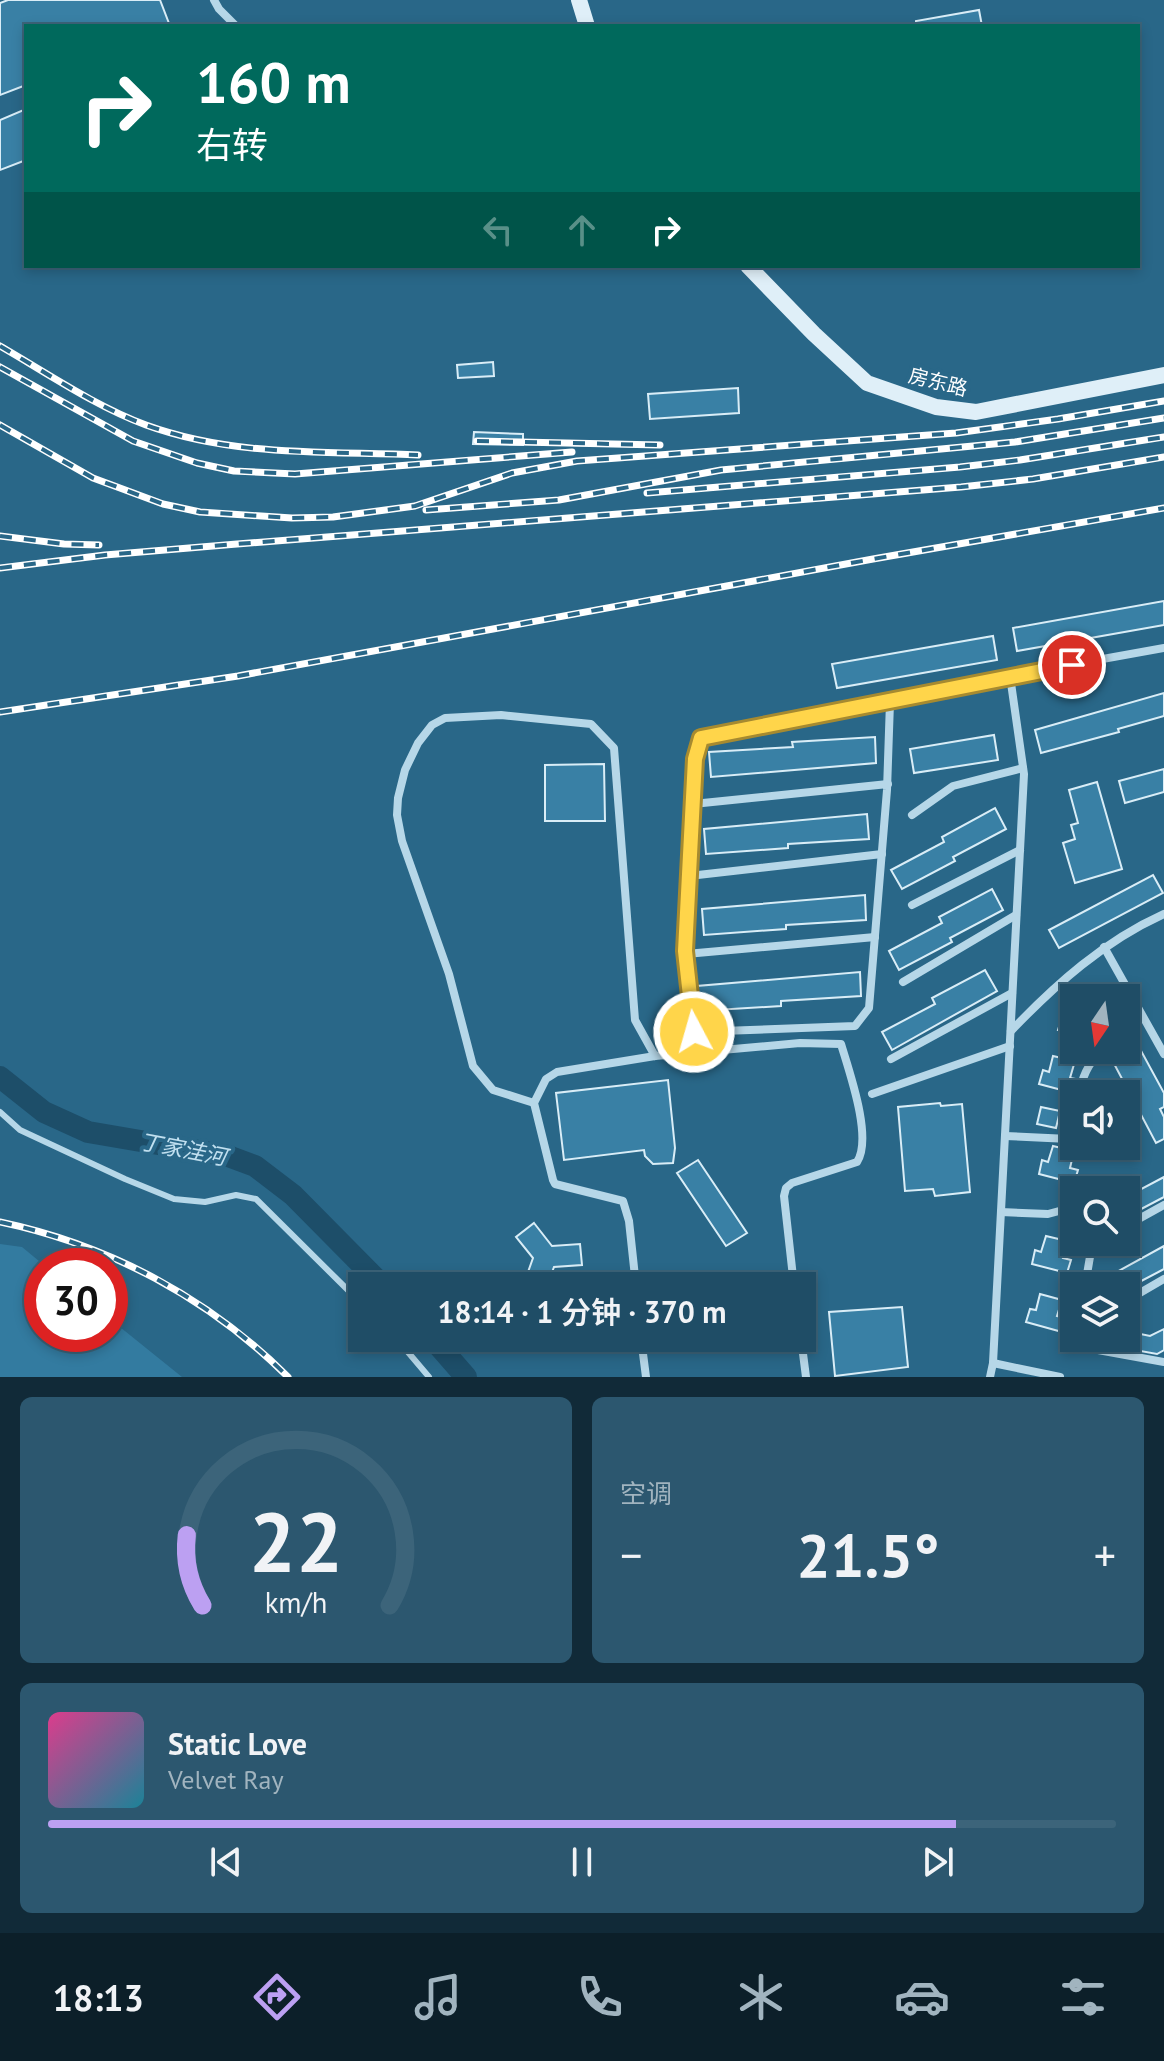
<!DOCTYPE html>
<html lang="zh">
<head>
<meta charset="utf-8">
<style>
  :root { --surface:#1f4d66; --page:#2c576f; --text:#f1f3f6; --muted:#a1b4bf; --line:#3c647a; --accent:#bca0f2 }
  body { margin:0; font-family:"PT Sans","Noto Sans SC",sans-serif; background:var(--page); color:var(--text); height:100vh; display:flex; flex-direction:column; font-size:30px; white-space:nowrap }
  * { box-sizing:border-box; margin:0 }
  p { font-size:26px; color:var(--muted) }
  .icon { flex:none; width:44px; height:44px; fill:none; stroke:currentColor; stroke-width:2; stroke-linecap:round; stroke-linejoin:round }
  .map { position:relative; height:1377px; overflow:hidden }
  .drawer { display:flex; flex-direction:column; gap:20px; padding:20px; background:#112a38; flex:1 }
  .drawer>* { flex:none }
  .guide { position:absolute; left:24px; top:24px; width:1116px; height:244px; border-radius:0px; box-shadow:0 4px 12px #0003,0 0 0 2px var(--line); background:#00695c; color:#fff; overflow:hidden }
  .needle { width:52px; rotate:193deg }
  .controls { position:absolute; left:1060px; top:984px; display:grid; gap:16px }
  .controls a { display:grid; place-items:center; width:80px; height:80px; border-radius:0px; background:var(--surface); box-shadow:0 4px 12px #0003,0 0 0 2px var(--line); font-size:40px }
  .speed { position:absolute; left:24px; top:1248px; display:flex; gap:16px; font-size:40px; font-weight:700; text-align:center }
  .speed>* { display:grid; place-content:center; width:104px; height:104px; border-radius:50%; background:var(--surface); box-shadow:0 4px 12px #0003,0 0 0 2px var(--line); line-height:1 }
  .speed .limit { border:12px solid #d22; background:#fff; color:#111 }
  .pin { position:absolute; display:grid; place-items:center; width:68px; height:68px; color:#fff; margin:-34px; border:4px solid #fff; border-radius:50%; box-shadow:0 2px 8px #0007 }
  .me { position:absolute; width:88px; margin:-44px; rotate:354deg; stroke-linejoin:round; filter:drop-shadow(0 0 6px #0008) }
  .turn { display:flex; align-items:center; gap:28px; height:168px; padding:0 40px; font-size:36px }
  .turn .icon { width:104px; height:104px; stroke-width:2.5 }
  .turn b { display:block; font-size:56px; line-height:68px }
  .lanes { display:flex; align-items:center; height:76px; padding:0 40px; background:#0003; justify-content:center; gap:40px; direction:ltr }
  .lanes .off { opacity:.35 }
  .big { font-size:60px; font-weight:600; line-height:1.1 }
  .drawer .widget { flex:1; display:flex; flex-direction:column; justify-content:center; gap:12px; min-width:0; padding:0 28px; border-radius:12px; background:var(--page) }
  .drawer .dial { align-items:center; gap:0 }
  .dial svg { height:208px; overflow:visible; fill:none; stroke:var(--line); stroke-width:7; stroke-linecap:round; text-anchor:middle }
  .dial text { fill:var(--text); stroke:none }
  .song { display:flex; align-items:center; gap:24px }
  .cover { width:96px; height:96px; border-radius:12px; background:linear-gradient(135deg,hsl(330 70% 55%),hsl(190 70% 35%)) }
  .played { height:8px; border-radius:4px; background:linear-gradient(90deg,var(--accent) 85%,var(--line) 85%) }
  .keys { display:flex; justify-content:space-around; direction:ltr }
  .heat { display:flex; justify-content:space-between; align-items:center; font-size:44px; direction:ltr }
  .drawer .tiles { flex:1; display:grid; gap:20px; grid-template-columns:1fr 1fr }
  .widget:last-child { grid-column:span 2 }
  .trip { position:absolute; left:348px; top:1272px; width:468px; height:80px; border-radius:0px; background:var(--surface); box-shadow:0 4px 12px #0003,0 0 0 2px var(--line); font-weight:600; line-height:80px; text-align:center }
  .dock { display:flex; height:128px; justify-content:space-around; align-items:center; background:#0c1f29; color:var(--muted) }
  .dock .icon { width:56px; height:56px }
  .dock .selected { color:var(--accent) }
  .dock b { font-size:36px; color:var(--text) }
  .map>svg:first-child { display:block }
  .green { fill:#337ba0 }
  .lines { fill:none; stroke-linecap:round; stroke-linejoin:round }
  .river { stroke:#1d4e69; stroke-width:22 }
  .building { fill:#3980a5; stroke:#d9edf7; stroke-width:2 }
  .service { stroke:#b6d7e8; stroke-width:6 }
  .minor { stroke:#b6d7e8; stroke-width:8 }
  .secondary { stroke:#dfeff8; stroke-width:16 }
  .rail-casing { stroke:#fff; stroke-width:7 }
  .rail { stroke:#296788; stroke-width:4; stroke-dasharray:12; stroke-linecap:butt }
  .route-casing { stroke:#a68a30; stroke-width:20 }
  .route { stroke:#ffd54a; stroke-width:14 }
  .labels { text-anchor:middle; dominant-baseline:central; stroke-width:8; stroke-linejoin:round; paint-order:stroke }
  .street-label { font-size:20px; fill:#fff; stroke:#296788 }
  .water-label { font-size:22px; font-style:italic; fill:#c1e0f0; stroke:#296788 }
</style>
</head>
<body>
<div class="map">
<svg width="1164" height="1377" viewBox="0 0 1164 1377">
  <rect width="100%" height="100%" fill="#296788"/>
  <path class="green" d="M0,1244L22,1247L45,1266H42V1334H110V1319L182,1377H0Z"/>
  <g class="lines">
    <g class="river">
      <path d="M0,1077L44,1112L88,1132L228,1156L255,1166L293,1195L383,1286"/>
      <path d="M432,1338L466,1377"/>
    </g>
  </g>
  <g class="building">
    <path d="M8,0H160L170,26H26V85L0,95V3Z"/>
    <path d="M979,10L982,26H916V21Z"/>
    <path d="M26,109V160L0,170V120Z"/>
    <path d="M493,362L494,376L458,378L457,365Z"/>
    <path d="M738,388L739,413L650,419L648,394Z"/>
    <path d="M474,432L523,434V445L473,444Z"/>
    <path d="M1164,601V625L1017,651L1013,628Z"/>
    <path d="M993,636L997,660L837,688L832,664Z"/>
    <path d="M1164,693V716L1118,729L1119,732L1041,753L1035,730Z"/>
    <path d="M994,735L998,760L914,773L910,749Z"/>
    <path d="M875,737L876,763L711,777L709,752L793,747L792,742Z"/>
    <path d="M604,764L605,821H545V765Z"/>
    <path d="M1164,769V792L1125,803L1119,781Z"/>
    <path d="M1097,782L1122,869L1075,883L1063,843L1075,839L1071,825L1078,823L1069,790Z"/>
    <path d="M995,808L1006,829L953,857L955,861L902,889L891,870L944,842L942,837Z"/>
    <path d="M867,814L869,839L788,844V848L706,854L704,829Z"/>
    <path d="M1153,875L1163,893L1059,948L1049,930Z"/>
    <path d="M992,889L1003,910L950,938L952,942L899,970L889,951L942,923L939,917Z"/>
    <path d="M865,895L866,920L786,925V929L704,935L702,909Z"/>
    <path d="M985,970L997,991L892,1050L882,1032L935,1004L932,998Z"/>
    <path d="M860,972L861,996L781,1001V1006L699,1011L697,986Z"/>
    <path d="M1062,1017L1074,1020V1034L1058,1030Z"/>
    <path d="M1133,1036L1164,1093V1107L1160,1109L1164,1117V1139L1156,1143L1111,1058L1126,1051V1040Z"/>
    <path d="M1053,1056L1075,1061L1070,1078L1076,1079L1073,1093L1039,1084L1043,1070L1049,1072Z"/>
    <path d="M668,1080L675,1148L673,1163L653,1164L645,1156L644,1150L564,1160L556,1093Z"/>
    <path d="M940,1103L941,1106L962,1104L970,1192L935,1196L933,1189L905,1191L898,1107Z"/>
    <path d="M1041,1107L1060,1111L1056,1128L1037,1124Z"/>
    <path d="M1053,1146L1074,1151L1070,1168L1078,1170L1074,1183L1039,1174L1042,1160L1048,1162Z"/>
    <path d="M698,1160L747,1233L726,1246L677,1173Z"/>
    <path d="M1164,1177V1197L1126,1217V1197Z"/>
    <path d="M534,1223L552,1246L580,1244L582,1265L554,1267L547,1286H523L533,1258L516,1237Z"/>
    <path d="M1046,1236L1067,1241L1063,1258L1071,1260L1067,1273L1032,1264L1035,1250L1041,1252Z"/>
    <path d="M1164,1246V1269L1126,1289V1286H1108L1104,1279Z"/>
    <path d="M1040,1294L1062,1300L1057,1316L1065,1318L1062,1332L1026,1322L1030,1309L1036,1310Z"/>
    <path d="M902,1307L908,1367L835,1376L829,1312Z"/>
    <path d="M1164,1329V1350L1157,1354L1090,1342L1091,1338H1126V1331L1150,1336Z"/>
  </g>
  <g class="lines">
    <g class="service">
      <path d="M0,1112L20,1130L125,1179L174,1199L205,1202L236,1195L256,1199L362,1304"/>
      <path d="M396,1338L429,1377"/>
    </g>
    <g class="minor">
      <path d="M214,0L219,9L236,26"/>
      <path d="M890,702L887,790L869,1008L855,1026L694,1032L685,951L695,759L701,738L997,678L1164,648"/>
      <path d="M693,804L888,784"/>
      <path d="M912,815L953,786L1023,768"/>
      <path d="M689,876L882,854"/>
      <path d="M912,905L1020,850"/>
      <path d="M1104,947L1164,1054"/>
      <path d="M686,954L875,937"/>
      <path d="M903,982L1016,915"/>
      <path d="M1011,1031C1056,984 1104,941 1164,914"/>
      <path d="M891,1059L1012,993"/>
      <path d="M872,1094L1010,1046"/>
      <path d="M1080,1094C1081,1078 1090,1062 1101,1050"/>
      <path d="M534,1103L493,1090L473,1066L449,974L402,841L397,815L398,798L405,770L418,743L432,725L445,718L501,715L591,724L614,748L635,1020L655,1056"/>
      <path d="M1005,1136L1069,1139L1074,1129"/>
      <path d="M1001,1212L1048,1214L1074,1207"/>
      <path d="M1126,1226L1164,1205"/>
      <path d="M636,1286L629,1221L623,1201L555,1184L553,1180L534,1103L546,1079L557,1072L655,1056L800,1043L841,1044C849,1071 873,1138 857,1162L792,1183L786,1188L784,1196L794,1286"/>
      <path d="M1085,1286L1092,1245L1097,1242"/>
      <path d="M1126,1301L1164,1279"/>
      <path d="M641,1338L646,1377"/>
      <path d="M801,1338L806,1377"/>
      <path d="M1077,1338L1076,1346L1164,1362"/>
      <path d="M993,1363L1060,1377"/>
      <path d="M990,1377L993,1363L1024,774L1010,676"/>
    </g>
    <g class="secondary">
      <path d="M579,0L587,26"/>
      <path d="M748,266L814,334L867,383L936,407L976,412L1164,375"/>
    </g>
    <defs>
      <g id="rail">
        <path d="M0,346C47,373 95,406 146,425C234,457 326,451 418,455"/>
        <path d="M0,367L133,441L197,463L234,471L295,474L572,452"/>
        <path d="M0,425L93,478L163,504L200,512L292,518L333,517L415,506L512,473L577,461L956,433L1058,419L1164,401"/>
        <path d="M477,441L660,445"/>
        <path d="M647,493L960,467L1020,460L1164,437"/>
        <path d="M426,510L559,500L721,470L1015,442L1164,418"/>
        <path d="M0,536L64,544L99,545"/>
        <path d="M0,568L105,555L237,544L961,487L1033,479L1164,457"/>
        <path d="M0,712L238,676L873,559L1164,508"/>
        <path d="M0,1222C109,1245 209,1298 288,1377"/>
      </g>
    </defs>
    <use href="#rail" class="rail-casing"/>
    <use href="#rail" class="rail"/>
  </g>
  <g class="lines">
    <defs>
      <path id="route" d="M694,1032L685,951L695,759L701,738L1072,665"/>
    </defs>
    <use href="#route" class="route-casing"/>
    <use href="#route" class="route"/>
  </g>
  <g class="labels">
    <g class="street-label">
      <text transform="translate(938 382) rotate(14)">房东路</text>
    </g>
    <g class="water-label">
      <text transform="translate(183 1149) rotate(11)">丁家洼河</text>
    </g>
  </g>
</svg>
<div class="controls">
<a><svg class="needle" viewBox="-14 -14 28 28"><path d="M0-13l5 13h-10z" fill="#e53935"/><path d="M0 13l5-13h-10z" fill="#a1b4bf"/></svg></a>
<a><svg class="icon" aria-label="sound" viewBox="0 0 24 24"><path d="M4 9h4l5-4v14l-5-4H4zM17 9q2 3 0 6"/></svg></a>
<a><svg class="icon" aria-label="search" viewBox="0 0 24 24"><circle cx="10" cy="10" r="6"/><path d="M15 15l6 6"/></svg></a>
<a><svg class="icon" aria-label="layers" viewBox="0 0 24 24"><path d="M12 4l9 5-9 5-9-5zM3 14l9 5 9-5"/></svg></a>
</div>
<div class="speed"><div class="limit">30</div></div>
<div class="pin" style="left:1072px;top:665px;background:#d93025"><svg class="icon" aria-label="arrive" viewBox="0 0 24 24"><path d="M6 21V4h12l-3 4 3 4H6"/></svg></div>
<svg class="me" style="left:694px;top:1032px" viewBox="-20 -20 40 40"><circle r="17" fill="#ffd54a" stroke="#fff" stroke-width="3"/><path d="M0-11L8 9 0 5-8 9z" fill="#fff"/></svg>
<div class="trip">18:14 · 1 分钟 · 370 m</div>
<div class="guide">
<div class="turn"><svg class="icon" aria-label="right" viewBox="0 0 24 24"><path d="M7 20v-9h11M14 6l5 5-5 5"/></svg><div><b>160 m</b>右转</div></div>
<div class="lanes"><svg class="icon off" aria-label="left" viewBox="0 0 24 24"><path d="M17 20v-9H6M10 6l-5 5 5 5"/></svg><svg class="icon off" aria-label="ahead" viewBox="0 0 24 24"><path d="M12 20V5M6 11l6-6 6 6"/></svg><svg class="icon" aria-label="right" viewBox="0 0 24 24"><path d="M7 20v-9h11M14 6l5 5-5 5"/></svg></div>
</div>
</div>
<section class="drawer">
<div class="tiles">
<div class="widget dial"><svg viewBox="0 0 100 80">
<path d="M14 69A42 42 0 1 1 86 69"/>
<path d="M14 69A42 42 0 0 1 8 42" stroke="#bca0f2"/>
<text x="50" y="56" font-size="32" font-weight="700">22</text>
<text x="50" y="72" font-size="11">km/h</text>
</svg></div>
<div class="widget"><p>空调</p>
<div class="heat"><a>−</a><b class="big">21.5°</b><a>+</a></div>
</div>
<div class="widget">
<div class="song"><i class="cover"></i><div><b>Static Love</b><p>Velvet Ray</p></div></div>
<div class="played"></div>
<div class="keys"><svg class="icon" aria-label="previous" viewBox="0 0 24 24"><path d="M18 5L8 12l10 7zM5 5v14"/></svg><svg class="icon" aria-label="pause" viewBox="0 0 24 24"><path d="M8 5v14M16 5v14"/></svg><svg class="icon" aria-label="next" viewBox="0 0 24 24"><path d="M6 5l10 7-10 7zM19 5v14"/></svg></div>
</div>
</div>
</section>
<nav class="dock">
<b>18:13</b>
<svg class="icon selected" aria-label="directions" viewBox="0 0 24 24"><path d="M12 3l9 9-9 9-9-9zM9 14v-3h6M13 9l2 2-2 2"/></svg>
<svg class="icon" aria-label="music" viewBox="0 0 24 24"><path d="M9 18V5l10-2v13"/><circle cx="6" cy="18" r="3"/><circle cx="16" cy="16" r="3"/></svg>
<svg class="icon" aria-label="phone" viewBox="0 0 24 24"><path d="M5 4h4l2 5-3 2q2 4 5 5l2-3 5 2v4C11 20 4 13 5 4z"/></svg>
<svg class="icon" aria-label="climate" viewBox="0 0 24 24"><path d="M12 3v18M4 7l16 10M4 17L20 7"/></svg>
<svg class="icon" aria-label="car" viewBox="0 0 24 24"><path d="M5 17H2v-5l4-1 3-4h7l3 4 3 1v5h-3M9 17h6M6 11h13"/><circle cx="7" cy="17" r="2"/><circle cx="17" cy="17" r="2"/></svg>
<svg class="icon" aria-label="filters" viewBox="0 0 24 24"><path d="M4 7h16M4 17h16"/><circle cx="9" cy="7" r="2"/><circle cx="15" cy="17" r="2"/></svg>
</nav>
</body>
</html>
